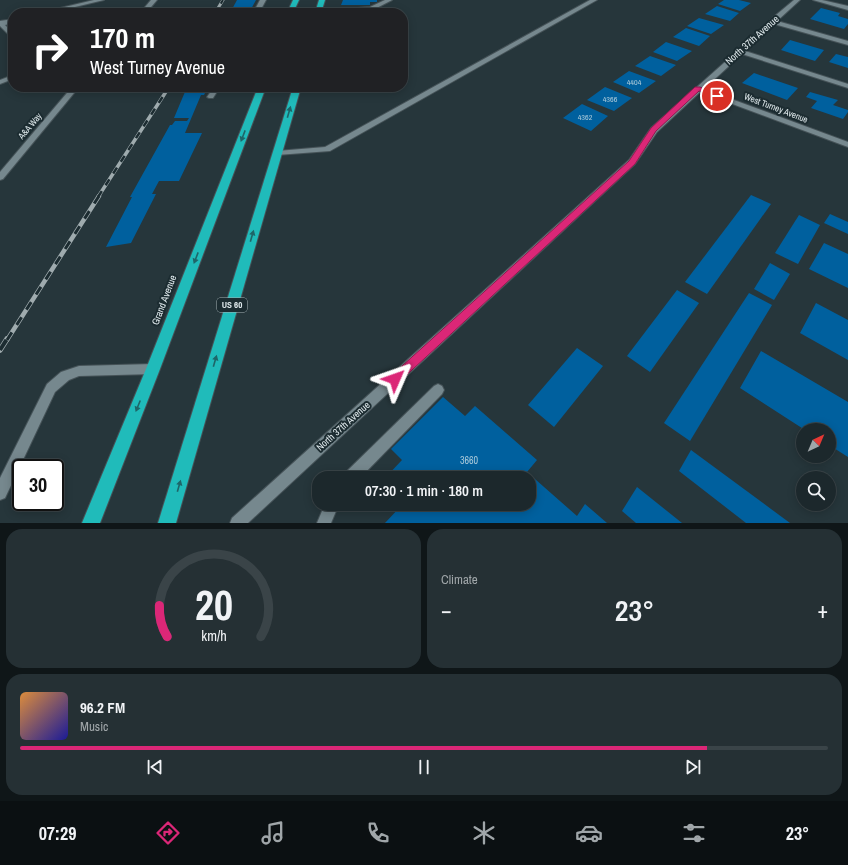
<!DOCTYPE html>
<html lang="en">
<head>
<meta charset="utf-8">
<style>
  :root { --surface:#1c282c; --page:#253034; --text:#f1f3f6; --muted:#a0a6a9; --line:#3a4448; --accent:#db2777 }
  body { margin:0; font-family:"Archivo Narrow",sans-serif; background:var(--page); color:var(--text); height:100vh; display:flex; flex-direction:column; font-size:15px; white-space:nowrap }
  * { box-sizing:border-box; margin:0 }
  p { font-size:13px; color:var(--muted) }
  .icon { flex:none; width:22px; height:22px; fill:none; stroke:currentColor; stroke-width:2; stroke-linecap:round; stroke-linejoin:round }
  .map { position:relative; height:523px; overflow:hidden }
  .drawer { display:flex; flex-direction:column; gap:6px; padding:6px; background:#0f1618; flex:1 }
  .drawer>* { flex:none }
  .top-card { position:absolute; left:8px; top:8px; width:400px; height:84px; border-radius:16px; box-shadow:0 2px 10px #0003,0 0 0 1px var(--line); background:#202124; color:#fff; overflow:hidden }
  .needle { width:26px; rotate:44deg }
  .fabs { position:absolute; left:796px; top:423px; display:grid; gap:8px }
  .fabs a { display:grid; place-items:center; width:40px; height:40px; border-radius:50%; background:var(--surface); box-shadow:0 2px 10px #0003,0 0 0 1px var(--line); font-size:20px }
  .speed { position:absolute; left:12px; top:459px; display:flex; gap:8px; font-size:20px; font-weight:700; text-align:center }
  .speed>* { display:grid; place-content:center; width:52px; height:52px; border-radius:50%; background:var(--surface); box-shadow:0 2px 10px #0003,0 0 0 1px var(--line); line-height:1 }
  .speed .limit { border:2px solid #111; border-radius:6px; background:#fff; color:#111 }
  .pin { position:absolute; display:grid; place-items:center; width:34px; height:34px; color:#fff; margin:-17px; border:2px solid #fff; border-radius:50%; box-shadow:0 1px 4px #0007 }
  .me { position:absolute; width:44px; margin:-22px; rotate:47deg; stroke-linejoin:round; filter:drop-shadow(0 0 3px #0008) }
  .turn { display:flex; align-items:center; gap:14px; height:84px; padding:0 16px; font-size:18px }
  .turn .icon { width:52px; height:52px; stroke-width:2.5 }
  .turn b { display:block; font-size:28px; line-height:34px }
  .big { font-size:30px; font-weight:600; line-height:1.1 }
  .drawer .tile { flex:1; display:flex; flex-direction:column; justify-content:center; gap:6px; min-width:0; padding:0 14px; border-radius:16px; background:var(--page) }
  .drawer .dial { align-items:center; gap:0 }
  .dial svg { height:104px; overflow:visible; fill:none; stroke:var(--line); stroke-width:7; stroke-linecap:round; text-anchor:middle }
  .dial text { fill:var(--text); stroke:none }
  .song { display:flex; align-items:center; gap:12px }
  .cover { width:48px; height:48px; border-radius:6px; background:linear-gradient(135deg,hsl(30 70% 55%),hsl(240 70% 35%)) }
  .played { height:4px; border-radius:2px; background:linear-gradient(90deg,var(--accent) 85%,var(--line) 85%) }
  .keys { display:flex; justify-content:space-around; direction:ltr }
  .heat { display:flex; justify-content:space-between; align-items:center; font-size:22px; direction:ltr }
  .drawer .tiles { flex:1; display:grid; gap:6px; grid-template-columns:1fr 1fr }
  .tile:last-child { grid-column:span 2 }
  .trip { position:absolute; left:312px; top:471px; width:224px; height:40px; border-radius:16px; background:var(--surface); box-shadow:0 2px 10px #0003,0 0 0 1px var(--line); font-weight:600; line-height:40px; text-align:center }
  .menu { display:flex; height:64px; justify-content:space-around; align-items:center; background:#0b1012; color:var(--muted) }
  .menu .icon { width:28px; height:28px }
  .menu .active { color:var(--accent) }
  .menu b { font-size:18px; color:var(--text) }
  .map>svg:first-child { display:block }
  .building { fill:#00609e }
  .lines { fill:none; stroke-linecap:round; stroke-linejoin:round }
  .minor-casing { stroke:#455257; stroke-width:2 }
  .highway-casing { stroke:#455257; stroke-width:2 }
  .minor { fill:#76888e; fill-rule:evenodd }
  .highway { fill:#20bbba; fill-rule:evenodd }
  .rail-far3-casing { stroke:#9fabae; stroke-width:3 }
  .rail-far2-casing { stroke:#9fabae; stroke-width:3.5 }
  .rail-far1-casing { stroke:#9fabae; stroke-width:4.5 }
  .rail-casing { stroke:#9fabae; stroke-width:5.5 }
  .rail-far3 { stroke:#1c2c31; stroke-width:2; stroke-dasharray:5.5; stroke-linecap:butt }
  .rail-far2 { stroke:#1c2c31; stroke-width:2.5; stroke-dasharray:7; stroke-linecap:butt }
  .rail-far1 { stroke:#1c2c31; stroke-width:3; stroke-dasharray:9; stroke-linecap:butt }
  .rail { stroke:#1c2c31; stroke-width:4; stroke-dasharray:12; stroke-linecap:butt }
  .oneway { fill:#1e6568 }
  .route { fill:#db2777; stroke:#8e194d }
  .labels { text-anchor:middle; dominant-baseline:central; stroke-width:4; stroke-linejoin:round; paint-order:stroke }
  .number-label { font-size:8px; fill:#a8c8d9 }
  .far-street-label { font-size:9px; fill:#e0eaed; stroke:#1c2c31 }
  .shield { fill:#1c2c31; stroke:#a5b1b5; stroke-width:1 }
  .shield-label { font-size:9px; font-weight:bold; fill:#e0eaed }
  .street-label { font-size:10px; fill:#e0eaed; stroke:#1c2c31 }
  .near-number-label { font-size:10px; fill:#a8c8d9 }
</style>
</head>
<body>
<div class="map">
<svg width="848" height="523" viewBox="0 0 848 523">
  <rect width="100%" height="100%" fill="#26363b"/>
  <g class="building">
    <path d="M237,0H256L250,11H231Z"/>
    <path d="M343,0H377V2H370V5H341Z"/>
    <path d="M724,0H739L751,3L740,11L718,4Z"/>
    <path d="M717,6L739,13L730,21L705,14Z"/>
    <path d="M821,8L840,13L838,16L848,19V24L844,29L810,19Z"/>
    <path d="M699,18L724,25L711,34L687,26Z"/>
    <path d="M686,28L710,36L699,46L673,37Z"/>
    <path d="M790,40L824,50L815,61L781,50Z"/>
    <path d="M666,42L692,51L677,61L653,52Z"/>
    <path d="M836,54L848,57V68L829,62Z"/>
    <path d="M650,56L676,65L661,76L635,66Z"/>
    <path d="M629,71L656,81L639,93L613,82Z"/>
    <path d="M754,73L798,88L787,100L742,83Z"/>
    <path d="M187,87H208L204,95H201L185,133H202L179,181H159L152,194H156L131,243L106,247L132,197H130L170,125H172L175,121H187L189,118H174Z"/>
    <path d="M605,87L632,98L614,111L587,100Z"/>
    <path d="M810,92L838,100L833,105L848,110V112L843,119L811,108L817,101L806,97Z"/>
    <path d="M582,104L608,116L591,131L563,118Z"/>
    <path d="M751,195L771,204L707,294L685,282Z"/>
    <path d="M830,214L848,222V234L824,223Z"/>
    <path d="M799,215L820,225L798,264L775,253Z"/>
    <path d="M824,243L848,254V288L809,269Z"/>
    <path d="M770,263L790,274L774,300L754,289Z"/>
    <path d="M677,290L699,303L650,372L627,356Z"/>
    <path d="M749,293L772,305L690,441L664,423Z"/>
    <path d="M816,303L848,320V360L800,333Z"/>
    <path d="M577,348L603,366L554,427L528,405Z"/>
    <path d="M761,351L848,402V457L829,445V430H805L740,388Z"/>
    <path d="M443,397L465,416L475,406L537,460L527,472L577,516L585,504L607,523H385L401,506L399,504H529V478H385L402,460L391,449Z"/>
    <path d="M691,450L790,523H746L679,471Z"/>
    <path d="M637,487L682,523H636L622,511Z"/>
  </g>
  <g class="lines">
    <defs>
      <g id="minor">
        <path d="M94,0H104L50,13H39Z"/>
        <path d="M151,0H157L146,13H140Z"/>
        <path d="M260,0H266L259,13H253Z"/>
        <path d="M385,0H392L371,11L319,13L322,11L370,7Z"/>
        <path d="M590,0H597L330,151L277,155L273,153L277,151L325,147Z"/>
        <path d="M794,0H800L777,21L848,41V45L774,24L745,51L848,84V88L742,54L704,89L848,142V147L700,92L657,132L635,164L248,523H230L232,518L629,160L651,128L770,22V20Z"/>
        <path d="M813,0H822L848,6V10Z"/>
        <path d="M13,19V23L5,25L13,33V39L0,26V21Z"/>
        <path d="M13,75V79L0,84V80Z"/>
        <path d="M72,87H79L3,179L0,180V172Z"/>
        <path d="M214,87H220L213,98H209L207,97Z"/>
        <path d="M153,364L157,365L159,369L157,373L153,374L79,376L69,380L55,392L5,498L0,500V478L47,384L61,372L79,366Z"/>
        <path d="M438,384L442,386L444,390L442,394L360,478H343L345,473L434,386Z"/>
        <path d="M325,504H339L331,523H317Z"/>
      </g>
      <g id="highway">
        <path d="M293,0H299L293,13H287Z"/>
        <path d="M319,0H325L321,13H315Z"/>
        <path d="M258,87H266L160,369L100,523H82L146,369Z"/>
        <path d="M293,87H301L176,523H158Z"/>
      </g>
    </defs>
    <use href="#minor" class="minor-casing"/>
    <use href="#highway" class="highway-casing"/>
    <use href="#minor" class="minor"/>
    <use href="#highway" class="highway"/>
    <defs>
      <path id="rail-far3" d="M215,13L223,0"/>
      <path id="rail-far2" d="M98,197L169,87"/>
      <path id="rail-far1" d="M7,340L99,196"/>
      <path id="rail" d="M0,350L7,339"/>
    </defs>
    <use href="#rail-far3" class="rail-far3-casing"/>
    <use href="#rail-far2" class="rail-far2-casing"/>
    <use href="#rail-far1" class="rail-far1-casing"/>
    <use href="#rail" class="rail-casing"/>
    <use href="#rail-far3" class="rail-far3"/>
    <use href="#rail-far2" class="rail-far2"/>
    <use href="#rail-far1" class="rail-far1"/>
    <use href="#rail" class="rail"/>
  </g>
  <defs><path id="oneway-solid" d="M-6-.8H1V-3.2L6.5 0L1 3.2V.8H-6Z"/></defs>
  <g class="oneway">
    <use href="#oneway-solid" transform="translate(289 112) rotate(-74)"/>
    <use href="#oneway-solid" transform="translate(243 136) rotate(111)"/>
    <use href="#oneway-solid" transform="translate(252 236) rotate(-74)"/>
    <use href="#oneway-solid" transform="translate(196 258) rotate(111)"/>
    <use href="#oneway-solid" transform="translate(215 361) rotate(-74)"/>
    <use href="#oneway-solid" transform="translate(138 406) rotate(112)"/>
    <use href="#oneway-solid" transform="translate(179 486) rotate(-74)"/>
  </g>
  <path class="route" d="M695,87H700L721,96L717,98L699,91L656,131L635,164L399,382L395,384L392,382L390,379L392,375L629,161L651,128Z"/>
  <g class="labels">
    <g class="number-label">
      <text x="634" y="82">4404</text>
      <text x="610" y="99">4366</text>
      <text x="585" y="117">4362</text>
    </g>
    <g class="far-street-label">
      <text transform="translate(776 108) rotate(21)">West Turney Avenue</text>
      <text transform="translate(30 126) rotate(-50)">A&amp;A Way</text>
    </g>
    <rect class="shield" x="217" y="298" width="30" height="14" rx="3"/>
    <g class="shield-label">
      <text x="232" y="305">US 60</text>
    </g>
    <g class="street-label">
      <text transform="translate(752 40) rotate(-42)">North 37th Avenue</text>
      <text transform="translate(164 300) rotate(-69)">Grand Avenue</text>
      <text transform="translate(343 426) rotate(-42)">North 37th Avenue</text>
    </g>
    <g class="near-number-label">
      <text x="469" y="460">3660</text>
    </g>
  </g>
</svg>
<div class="fabs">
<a><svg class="needle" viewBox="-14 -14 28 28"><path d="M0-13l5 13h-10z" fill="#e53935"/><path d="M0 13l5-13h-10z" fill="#a0a6a9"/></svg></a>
<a><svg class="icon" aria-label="search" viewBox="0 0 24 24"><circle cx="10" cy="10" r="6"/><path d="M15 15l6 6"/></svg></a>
</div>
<div class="speed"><div class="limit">30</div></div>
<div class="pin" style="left:717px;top:96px;background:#d93025"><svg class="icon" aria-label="arrive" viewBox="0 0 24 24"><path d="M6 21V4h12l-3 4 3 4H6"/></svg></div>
<svg class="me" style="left:395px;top:379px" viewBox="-20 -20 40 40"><path d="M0-17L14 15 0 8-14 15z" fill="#db2777" stroke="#fff" stroke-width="4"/></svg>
<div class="trip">07:30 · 1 min · 180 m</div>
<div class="top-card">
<div class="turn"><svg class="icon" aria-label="right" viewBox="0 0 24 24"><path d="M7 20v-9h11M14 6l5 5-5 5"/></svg><div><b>170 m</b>West Turney Avenue</div></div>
</div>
</div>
<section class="drawer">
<div class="tiles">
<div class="tile dial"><svg viewBox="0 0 100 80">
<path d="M14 69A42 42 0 1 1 86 69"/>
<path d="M14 69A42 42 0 0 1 8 45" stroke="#db2777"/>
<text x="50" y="56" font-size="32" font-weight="700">20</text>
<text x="50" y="72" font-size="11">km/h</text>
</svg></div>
<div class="tile"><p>Climate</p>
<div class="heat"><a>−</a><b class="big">23°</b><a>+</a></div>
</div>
<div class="tile">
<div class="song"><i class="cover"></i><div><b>96.2 FM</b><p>Music</p></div></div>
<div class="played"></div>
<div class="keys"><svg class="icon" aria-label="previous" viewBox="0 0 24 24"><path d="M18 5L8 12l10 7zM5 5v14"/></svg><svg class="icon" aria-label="pause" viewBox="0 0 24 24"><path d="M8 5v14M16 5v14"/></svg><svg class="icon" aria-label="next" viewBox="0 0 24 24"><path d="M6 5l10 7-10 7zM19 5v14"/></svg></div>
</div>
</div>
</section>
<nav class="menu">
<b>07:29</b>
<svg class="icon active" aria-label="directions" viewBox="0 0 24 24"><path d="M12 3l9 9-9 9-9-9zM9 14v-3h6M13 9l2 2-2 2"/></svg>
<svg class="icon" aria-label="music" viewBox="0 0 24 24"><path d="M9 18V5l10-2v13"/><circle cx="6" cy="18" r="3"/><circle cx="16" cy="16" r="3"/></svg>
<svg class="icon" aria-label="phone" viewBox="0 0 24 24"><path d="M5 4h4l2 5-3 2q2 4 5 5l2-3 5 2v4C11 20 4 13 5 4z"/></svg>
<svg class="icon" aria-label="climate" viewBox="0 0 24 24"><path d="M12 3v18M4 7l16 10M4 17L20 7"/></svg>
<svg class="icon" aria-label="car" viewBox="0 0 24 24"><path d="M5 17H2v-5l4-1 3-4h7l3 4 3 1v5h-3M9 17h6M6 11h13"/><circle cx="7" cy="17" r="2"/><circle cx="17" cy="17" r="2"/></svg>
<svg class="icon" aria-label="filters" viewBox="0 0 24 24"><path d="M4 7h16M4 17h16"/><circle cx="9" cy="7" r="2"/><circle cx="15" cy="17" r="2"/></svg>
<b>23°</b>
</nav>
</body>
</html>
